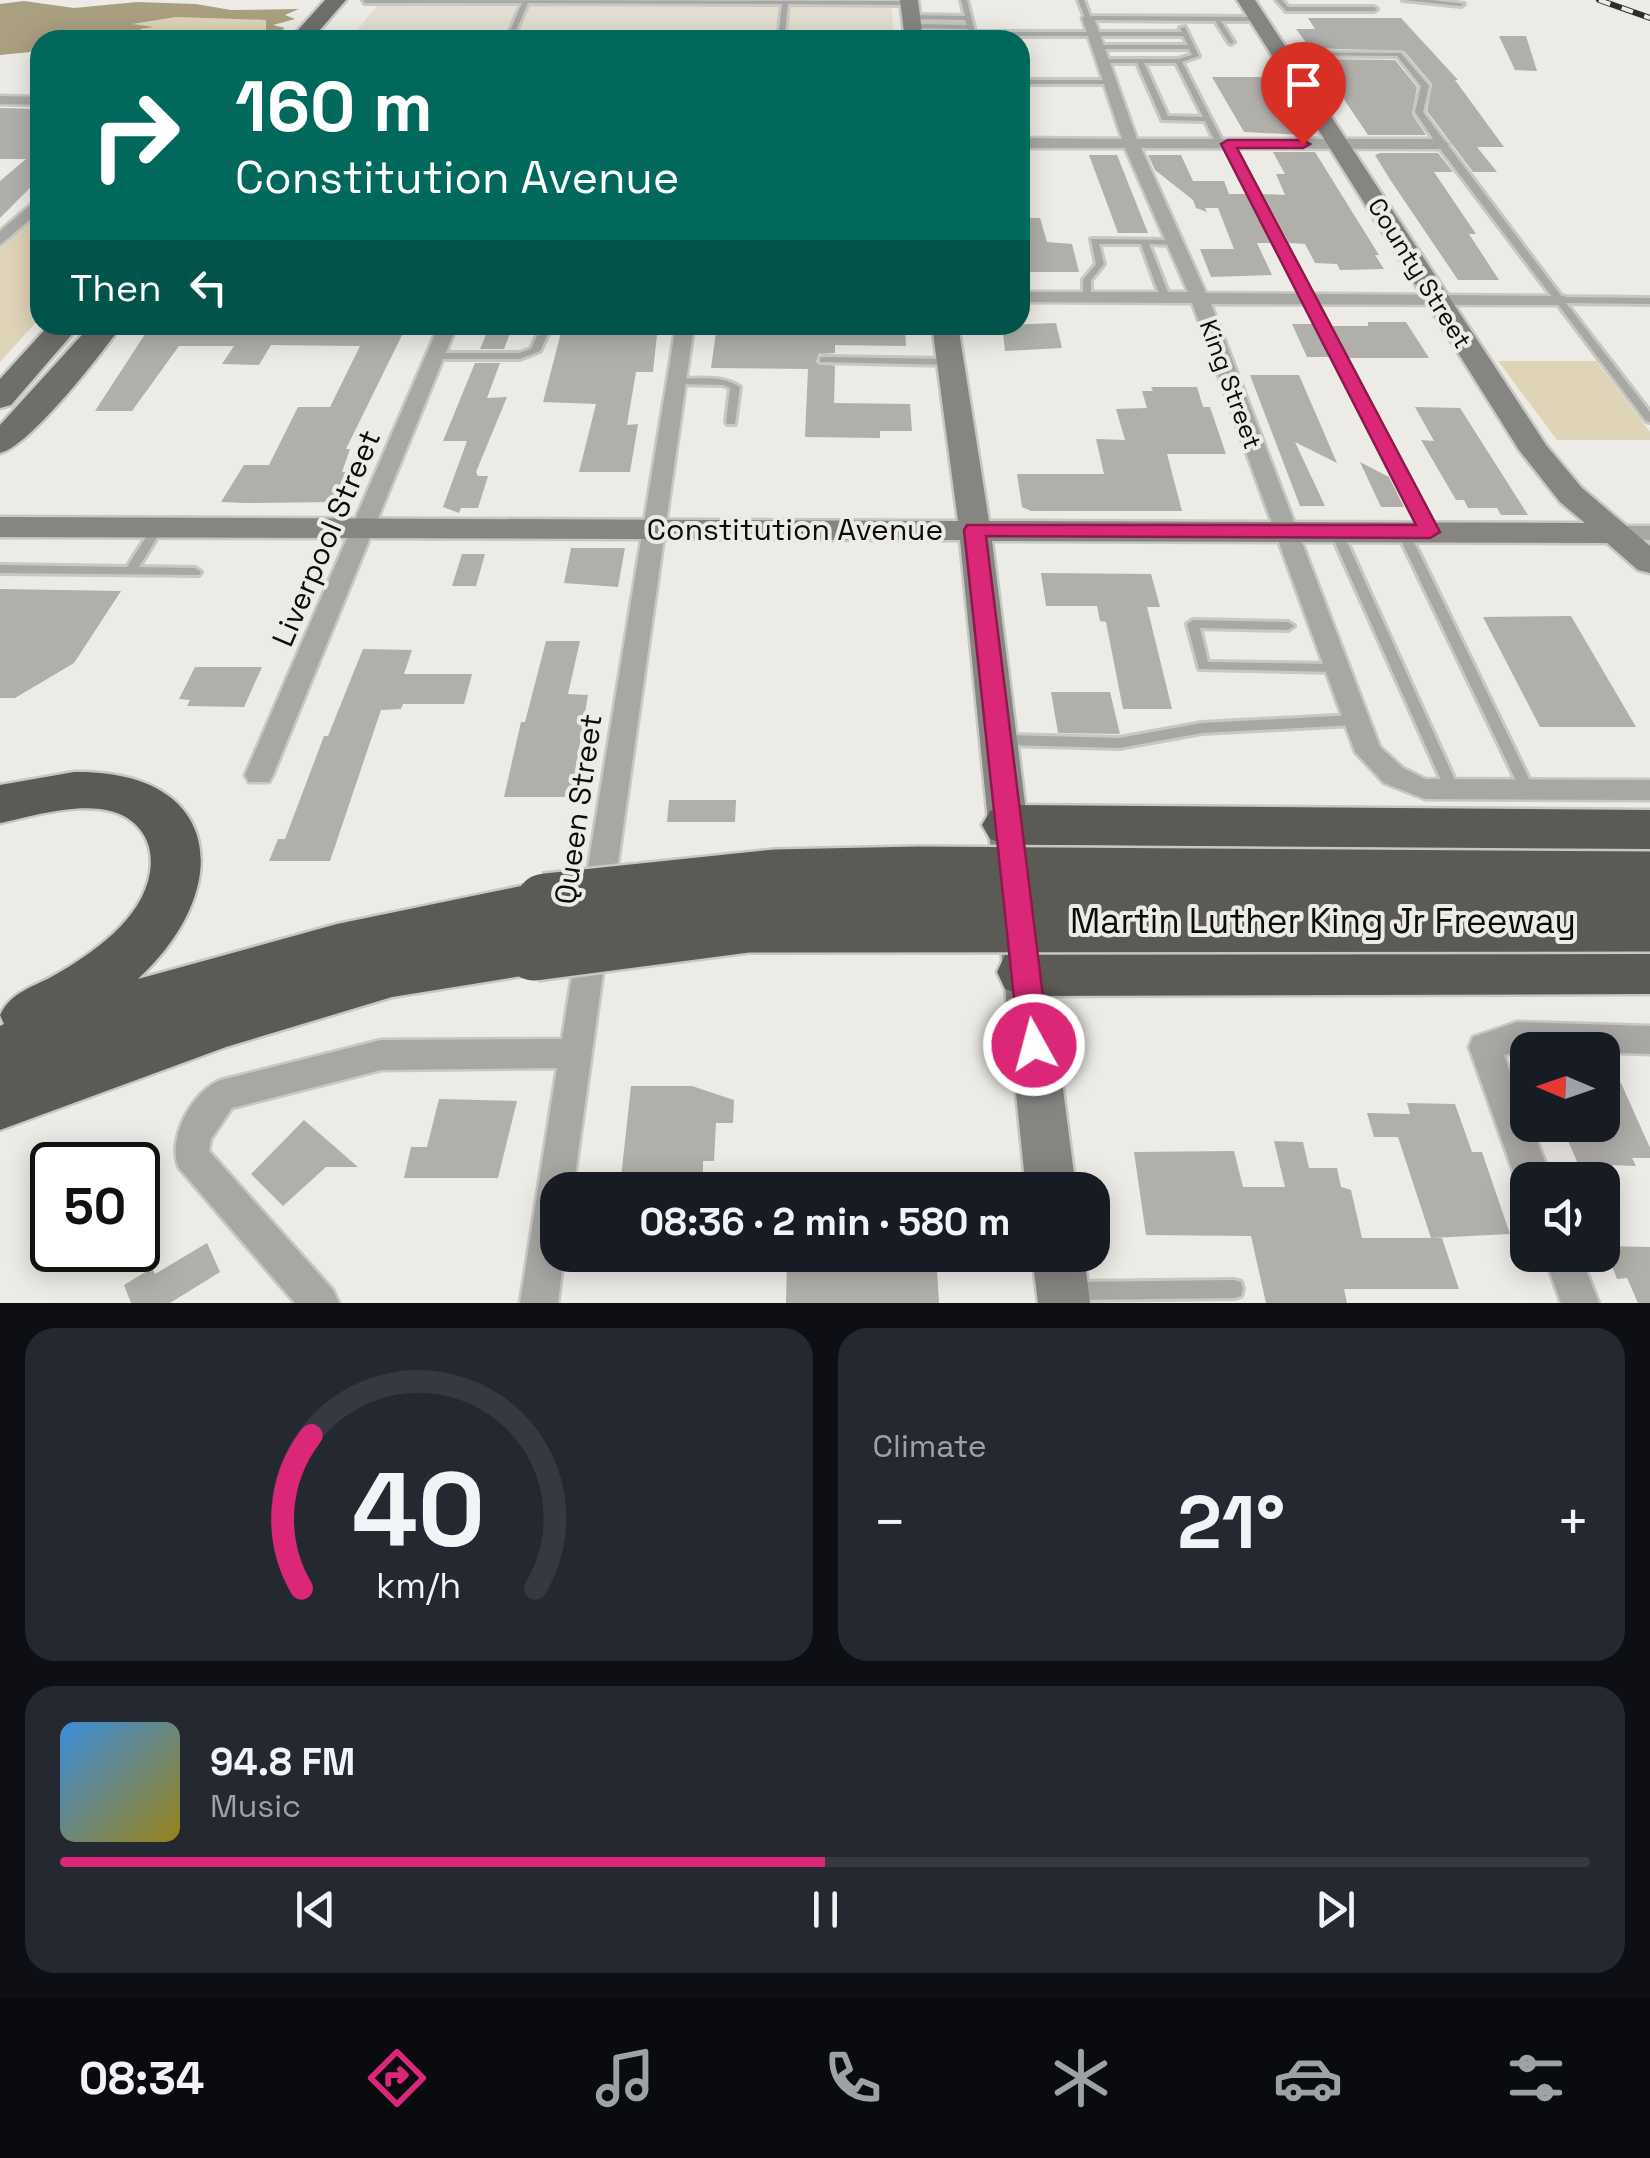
<!DOCTYPE html>
<html lang="en">
<head>
<meta charset="utf-8">
<style>
  :root { --surface:#171b24; --page:#242831; --text:#f1f3f6; --muted:#9ea1a6; --line:#363941; --accent:#db2777 }
  body { margin:0; font-family:"Space Grotesk",sans-serif; background:var(--page); color:var(--text); height:100vh; display:flex; flex-direction:column; font-size:38px; white-space:nowrap }
  * { box-sizing:border-box; margin:0 }
  p { font-size:32px; color:var(--muted) }
  .icon { flex:none; width:55px; height:55px; fill:none; stroke:currentColor; stroke-width:2; stroke-linecap:round; stroke-linejoin:round }
  .map { position:relative; height:1303px; overflow:hidden }
  .details { display:flex; flex-direction:column; gap:25px; padding:25px; background:#0d0f14; flex:1 }
  .details>* { flex:none }
  .guide { position:absolute; left:30px; top:30px; width:1000px; height:305px; border-radius:30px; box-shadow:0 5px 25px #0003; background:#00695c; color:#fff; overflow:hidden }
  .needle { width:65px; rotate:272deg }
  .tools { position:absolute; left:1510px; top:1032px; display:grid; gap:20px }
  .tools a { display:grid; place-items:center; width:110px; height:110px; border-radius:20px; background:var(--surface); box-shadow:0 5px 25px #0003; font-size:50px }
  .speed { position:absolute; left:30px; top:1142px; display:flex; gap:20px; font-size:50px; font-weight:700; text-align:center }
  .speed>* { display:grid; place-content:center; width:130px; height:130px; border-radius:50%; background:var(--surface); box-shadow:0 5px 25px #0003; line-height:1 }
  .speed .limit { border:5px solid #111; border-radius:15px; background:#fff; color:#111 }
  .pin { position:absolute; display:grid; place-items:center; width:85px; height:85px; color:#fff; margin:-102px -42px; border-radius:50% 50% 50% 0; rotate:-45deg; box-shadow:0 0 10px #0007 }
  .pin .icon { rotate:45deg }
  .me { position:absolute; width:110px; margin:-55px; rotate:353deg; stroke-linejoin:round; filter:drop-shadow(0 0 8px #0008) }
  .turn { display:flex; align-items:center; gap:35px; height:210px; padding:0 40px; font-size:45px }
  .turn .icon { width:130px; height:130px; stroke-width:2.5 }
  .turn b { display:block; font-size:70px; line-height:85px }
  .then { display:flex; align-items:center; height:95px; padding:0 40px; background:#0003; gap:20px; font-size:38px }
  .big { font-size:75px; font-weight:800; line-height:1.1 }
  .details .widget { flex:1; display:flex; flex-direction:column; justify-content:center; gap:15px; min-width:0; padding:0 35px; border-radius:30px; background:var(--page) }
  .details .dial { align-items:center; gap:0 }
  .dial svg { height:260px; overflow:visible; fill:none; stroke:var(--line); stroke-width:7; stroke-linecap:round; text-anchor:middle }
  .dial text { fill:var(--text); stroke:none }
  .song { display:flex; align-items:center; gap:30px }
  .cover { width:120px; height:120px; border-radius:15px; background:linear-gradient(135deg,hsl(210 70% 55%),hsl(50 70% 35%)) }
  .played { height:10px; border-radius:5px; background:linear-gradient(90deg,var(--accent) 50%,var(--line) 50%) }
  .keys { display:flex; justify-content:space-around; direction:ltr }
  .heat { display:flex; justify-content:space-between; align-items:center; font-size:55px; direction:ltr }
  .details .tiles { flex:1; display:grid; gap:25px; grid-template-columns:1fr 1fr }
  .widget:last-child { grid-column:span 2 }
  .trip { position:absolute; left:540px; top:1172px; width:570px; height:100px; border-radius:30px; background:var(--surface); box-shadow:0 5px 25px #0003; font-weight:800; line-height:100px; text-align:center }
  .tab-bar { display:flex; height:160px; justify-content:space-around; align-items:center; background:#090b0e; color:var(--muted) }
  .tab-bar .icon { width:70px; height:70px }
  .tab-bar .on { color:var(--accent) }
  .tab-bar b { font-size:45px; color:var(--text) }
  .map>svg:first-child { display:block }
  .built { fill:#e3ded1 }
  .green { fill:#dfd4b8 }
  .water { fill:#ab9f81 }
  .building { fill:#b1afaa }
  .lines { fill:none; stroke-linecap:round; stroke-linejoin:round }
  .lane-casing { stroke:#c9c7c3; stroke-width:6 }
  .street-casing { stroke:#c9c7c3; stroke-width:5 }
  .secondary-casing { stroke:#c9c7c3; stroke-width:5 }
  .primary-casing { stroke:#c9c7c3; stroke-width:5 }
  .highway-casing { stroke:#c9c7c3; stroke-width:5 }
  .lane { fill:#a7a7a4; fill-rule:evenodd }
  .street { fill:#a7a7a4; fill-rule:evenodd }
  .secondary { fill:#878582; fill-rule:evenodd }
  .primary { fill:#6f6e6a; fill-rule:evenodd }
  .highway { fill:#5c5a55; fill-rule:evenodd }
  .rail-casing { stroke:#2d2c2b; stroke-width:6 }
  .rail { stroke:#edebe6; stroke-width:4; stroke-dasharray:12; stroke-linecap:butt }
  .highway-bridge-casing { stroke:#c9c7c3; stroke-width:64; stroke-linecap:butt }
  .highway-bridge { stroke:#5c5a55; stroke-width:59 }
  .route { fill:#db2777; stroke:#8e194d; stroke-width:2.5 }
  .labels { text-anchor:middle; dominant-baseline:central; stroke-width:8; stroke-linejoin:round; paint-order:stroke }
  .far-street-label { font-size:25px; fill:#0d0c0b; stroke:#edebe6 }
  .street-label { font-size:30px; fill:#0d0c0b; stroke:#edebe6 }
  .near-street-label { font-size:35px; fill:#0d0c0b; stroke:#edebe6 }
</style>
</head>
<body>
<div class="map">
<svg width="1650" height="1303" viewBox="0 0 1650 1303">
  <rect width="100%" height="100%" fill="#edebe6"/>
  <path class="built" d="M382,0H891L894,40H349Z"/>
  <g class="green">
    <path d="M176,17L267,20V31L246,33L248,40H100L113,34L141,33L137,31L152,27L131,25L136,21Z"/>
    <path d="M40,211V318L0,362V249Z"/>
    <path d="M1498,361H1596L1650,432V440H1557Z"/>
  </g>
  <path class="water" d="M24,1L74,8L137,2L196,4L231,10L299,9L285,15L295,19L273,25L285,28L266,40L241,38L266,31V20L176,17L132,24L154,27L141,29L140,33L113,34L100,40H40V51L0,55V4Z"/>
  <g class="building">
    <path d="M1308,18H1401L1458,80H1455L1504,147H1477L1497,172H1473L1427,111L1432,84L1404,51L1310,48L1296,29H1315Z"/>
    <path d="M1499,36H1526L1537,71L1515,70Z"/>
    <path d="M1317,59L1395,60L1417,87L1412,114L1426,135H1368Z"/>
    <path d="M1212,77H1267L1305,135L1244,132Z"/>
    <path d="M0,108L40,109V178L0,218V181L26,159H0Z"/>
    <path d="M1273,152H1315L1379,255H1375L1384,269L1340,270L1337,264L1315,263L1305,244L1289,243L1263,194L1285,195L1276,174H1285Z"/>
    <path d="M1380,153H1438L1453,172H1434L1476,234H1469L1499,280H1458L1391,181L1375,155Z"/>
    <path d="M1089,155H1117L1148,233H1118Z"/>
    <path d="M1148,155H1181L1193,181H1224L1229,194H1246L1271,243H1257L1272,275L1211,277L1200,249H1234L1218,208H1205L1207,212L1196,208L1193,200L1155,170Z"/>
    <path d="M1020,218H1040L1047,242L1072,244L1079,272H1020Z"/>
    <path d="M1368,322H1406L1429,358H1348L1332,326H1368Z"/>
    <path d="M1056,323L1062,348L1005,351L1002,325Z"/>
    <path d="M1292,324H1313L1330,357H1307Z"/>
    <path d="M151,325H407L346,449H350L342,472H348L334,502L246,503L221,502L244,465H269L298,407H330L360,346L271,345L259,365L222,364L234,346H179L132,411H95Z"/>
    <path d="M490,325H513L504,349H480Z"/>
    <path d="M563,325H658L653,372H636L627,425L638,424L630,472H579L596,404L543,402Z"/>
    <path d="M717,325H905L906,346L835,345V353L819,354L816,362L835,366L834,403L910,404L912,431H880V438L805,437L808,369L711,368Z"/>
    <path d="M475,363H500L487,398L507,397L476,472L478,476H488L478,508H461L459,513L443,507L467,441H443Z"/>
    <path d="M1250,375H1299L1337,463L1295,442L1325,506H1300Z"/>
    <path d="M1151,387H1197L1203,407H1210L1226,454H1167L1182,511H1031L1022,507L1017,474H1104L1096,439L1125,440L1116,409L1147,408L1142,391H1153Z"/>
    <path d="M1415,407L1460,408L1528,515H1501L1497,508H1468L1464,500H1456L1421,440L1434,441Z"/>
    <path d="M1360,462L1389,477L1404,507H1381Z"/>
    <path d="M571,548H625L618,587L564,583Z"/>
    <path d="M462,554H485L476,586H452Z"/>
    <path d="M1041,573L1151,574L1160,607H1147L1172,709H1123L1106,622L1100,621L1097,606H1046Z"/>
    <path d="M0,589L121,591L74,663L15,698H0Z"/>
    <path d="M1571,616L1636,727H1540L1483,617Z"/>
    <path d="M546,641H580L568,694L588,695L571,797H504L521,722H525Z"/>
    <path d="M363,649L412,650L404,674H472L464,704H403L401,709L381,710L330,861H269L278,839H285L324,736H328Z"/>
    <path d="M195,667H262L244,707L187,706L190,700L179,699Z"/>
    <path d="M1051,692H1110L1120,734L1058,733Z"/>
    <path d="M669,800H736L735,822H667Z"/>
    <path d="M1621,1083L1650,1148V1158H1632L1636,1166L1578,1164L1563,1129L1602,1127V1084Z"/>
    <path d="M631,1086H692L734,1100L733,1123H716L714,1161H703V1172H684L683,1183H632L621,1178Z"/>
    <path d="M439,1099L517,1101L498,1178H404L411,1147H427Z"/>
    <path d="M1407,1103L1455,1104L1472,1152H1482L1510,1234L1431,1238L1398,1137H1374L1367,1113L1410,1114Z"/>
    <path d="M304,1120L358,1167H326L283,1206L251,1174Z"/>
    <path d="M1274,1141L1303,1142L1309,1168H1337L1341,1187L1351,1190L1362,1238H1442L1459,1289H1344L1347,1303H1266L1251,1236L1146,1235L1134,1152L1234,1151L1243,1187H1285Z"/>
    <path d="M138,1162L160,1216L138,1229Z"/>
    <path d="M207,1243L220,1272L170,1303H131L124,1285L152,1268L155,1274Z"/>
    <path d="M1604,1246L1650,1247V1303H1638L1627,1278L1617,1279Z"/>
    <path d="M787,1255H936L939,1303H786Z"/>
  </g>
  <g class="lines">
    <defs>
      <g id="lane">
        <path d="M363,0L910,1L913,3L910,5L788,4L784,40H778L782,4L528,3L512,40H506L522,3H365Z"/>
        <path d="M961,0H967L975,32H1182L1180,28L1185,27L1199,56L1182,62L1224,144L1217,146L1205,121L1162,120L1137,63H1102L1099,61L1102,59H1178L1192,55L1189,49H1097L1094,47L1097,45H1188L1183,36H972L969,34L968,29L912,28L909,26L912,24L967,25L965,20L911,19L908,17L911,15L965,16ZM1144,63H1176L1203,117L1168,116Z"/>
        <path d="M1078,0H1084L1090,16L1258,17L1261,19L1258,21H1221L1234,42L1231,44L1229,43L1215,21L1088,20L1085,18Z"/>
        <path d="M1276,0H1282L1288,7H1374L1377,9L1374,11H1286Z"/>
        <path d="M1403,0H1432L1464,4L1461,6Z"/>
        <path d="M1281,52L1401,53L1429,86L1423,112L1562,297L1650,298V304L1566,303L1650,412V422L1646,421L1438,146L1415,112L1421,86L1397,56L1279,55L1278,54Z"/>
        <path d="M1020,80H1110L1113,82L1110,84H1020Z"/>
        <path d="M1225,142L1232,144L1436,532L1434,534L1430,536L1424,532L1224,144Z"/>
        <path d="M1091,239L1177,240V244L1174,245L1149,244L1170,297L1168,299L1160,297L1141,244H1099L1104,264L1091,280V296L1083,298V280L1096,264Z"/>
        <path d="M542,325H552L540,351L520,359H435L430,356L435,353H519L531,349Z"/>
        <path d="M823,357L950,359L955,362L950,365L820,362V358Z"/>
        <path d="M676,379C698,379 722,375 740,387L735,424H727L726,422L730,388L723,385L673,384V380Z"/>
        <path d="M157,525L163,528L139,567L195,568L201,572L199,575L0,573V565L127,567L153,526Z"/>
        <path d="M1336,527L1342,531L1459,789L1457,793H1447L1445,789L1330,531Z"/>
        <path d="M1403,528L1409,532L1534,789L1532,793H1522L1520,789L1397,532Z"/>
        <path d="M1193,620L1288,622L1294,626L1288,630L1200,628L1208,662L1336,664L1342,668L1336,672L1199,669L1187,624Z"/>
        <path d="M1355,715L1360,717L1362,720L1360,723L1355,725L1202,733L1119,748L1004,745L999,743L997,740L999,737L1004,735L1119,738L1202,723Z"/>
        <path d="M1234,1280L1241,1282L1243,1289L1241,1296L1234,1298L1075,1300L1068,1298L1066,1291L1068,1284L1075,1282Z"/>
      </g>
      <g id="street">
        <path d="M1088,14L1094,18L1137,139H1441L1449,144L1441,149L1141,148L1206,293L1565,296V304L1559,305L1211,304L1380,747L1403,768L1425,779L1650,780V800L1425,799L1384,783L1355,752L1192,303L1020,302V292H1188L1125,148H1020V138L1122,139L1082,18Z"/>
        <path d="M0,96L40,97V105L0,104Z"/>
        <path d="M40,197V211L0,245V231Z"/>
        <path d="M439,325H457L273,775L269,782H249L245,775Z"/>
        <path d="M676,325H694L613,898L609,907L598,910L587,907L583,898Z"/>
        <path d="M1611,526H1650V540L1603,538L1600,533Z"/>
        <path d="M592,930L603,934L607,943L573,1190H558V1255H564L558,1303H520L557,1068L381,1070L232,1108L211,1139L209,1151L333,1290L339,1303H295L179,1168C166,1139 193,1090 221,1080L381,1040L562,1039L577,943L581,934Z"/>
        <path d="M1517,1022L1650,1026V1054L1528,1050L1504,1055L1528,1125H1531L1552,1180H1528V1194L1522,1192L1516,1180L1469,1047L1473,1037Z"/>
        <path d="M1544,1255H1580L1599,1303H1561Z"/>
      </g>
      <g id="secondary">
        <path d="M900,0H918L923,40H905Z"/>
        <path d="M1237,0H1255L1546,445L1582,488L1650,546V573L1638,570L1607,543L992,541L1031,851L1025,862L1011,867L997,862L991,851L960,540L0,537V517L958,521L932,325H958L989,521L1585,523L1560,502L1519,450Z"/>
        <path d="M1023,930L1038,935L1045,948L1076,1190H1026L1001,948L1008,935Z"/>
        <path d="M1032,1255H1084L1090,1303H1038Z"/>
      </g>
      <g id="primary">
        <path d="M325,0H346L311,40H289Z"/>
        <path d="M49,325H80L11,405L0,408V379Z"/>
        <path d="M91,325H122C102,353 30,446 0,453V425Z"/>
      </g>
      <g id="highway">
        <path d="M74,772C224,770 235,889 138,979L337,924L545,881L564,888L572,903L564,918L517,930L534,928L554,935L562,951L554,967L534,974L392,997L226,1047L0,1130V1026L4,1024L0,1015C11,992 31,988 53,976C92,954 143,919 150,872C153,852 148,836 134,823C102,794 37,815 0,823V785Z"/>
        <path d="M1008,805L1650,810V850L1008,845L990,839L982,825L990,811Z"/>
        <path d="M1650,946V994L1025,996L1005,989L997,972L1005,955L1025,948Z"/>
      </g>
    </defs>
    <use href="#lane" class="lane-casing"/>
    <use href="#street" class="street-casing"/>
    <use href="#secondary" class="secondary-casing"/>
    <use href="#primary" class="primary-casing"/>
    <use href="#highway" class="highway-casing"/>
    <use href="#lane" class="lane"/>
    <use href="#street" class="street"/>
    <use href="#secondary" class="secondary"/>
    <use href="#primary" class="primary"/>
    <use href="#highway" class="highway"/>
    <defs>
      <path id="rail" d="M1599,0L1650,18"/>
    </defs>
    <use href="#rail" class="rail-casing"/>
    <use href="#rail" class="rail"/>
    <defs>
      <g id="highway-bridge">
        <path d="M545,903L775,879L919,876L1650,881"/>
        <path d="M534,951L747,923L1650,922"/>
      </g>
    </defs>
    <use href="#highway-bridge" class="highway-bridge-casing"/>
    <use href="#highway-bridge" class="highway-bridge"/>
  </g>
  <path class="route" d="M1228,140H1303L1310,144L1303,148H1237L1440,532L1430,538L986,536L1049,1045L1044,1054L1034,1058L1024,1054L1019,1045L964,530L967,525H1416L1221,144Z"/>
  <g class="labels">
    <g class="far-street-label">
      <text transform="translate(1420 273) rotate(58)">County Street</text>
      <text transform="translate(1231 384) rotate(70)">King Street</text>
    </g>
    <g class="street-label">
      <text x="795" y="529">Constitution Avenue</text>
      <text transform="translate(326 538) rotate(-67)">Liverpool Street</text>
      <text transform="translate(578 809) rotate(-82)">Queen Street</text>
    </g>
    <g class="near-street-label">
      <text x="1323" y="921">Martin Luther King Jr Freeway</text>
    </g>
  </g>
</svg>
<div class="tools">
<a><svg class="needle" viewBox="-14 -14 28 28"><path d="M0-13l5 13h-10z" fill="#e53935"/><path d="M0 13l5-13h-10z" fill="#9ea1a6"/></svg></a>
<a><svg class="icon" aria-label="sound" viewBox="0 0 24 24"><path d="M4 9h4l5-4v14l-5-4H4zM17 9q2 3 0 6"/></svg></a>
</div>
<div class="speed"><div class="limit">50</div></div>
<div class="pin" style="left:1303px;top:144px;background:#d93025"><svg class="icon" aria-label="arrive" viewBox="0 0 24 24"><path d="M6 21V4h12l-3 4 3 4H6"/></svg></div>
<svg class="me" style="left:1034px;top:1045px" viewBox="-20 -20 40 40"><circle r="17" fill="#db2777" stroke="#fff" stroke-width="3"/><path d="M0-11L8 9 0 5-8 9z" fill="#fff"/></svg>
<div class="trip">08:36 · 2 min · 580 m</div>
<div class="guide">
<div class="turn"><svg class="icon" aria-label="right" viewBox="0 0 24 24"><path d="M7 20v-9h11M14 6l5 5-5 5"/></svg><div><b>160 m</b>Constitution Avenue</div></div>
<div class="then">Then<svg class="icon" aria-label="left" viewBox="0 0 24 24"><path d="M17 20v-9H6M10 6l-5 5 5 5"/></svg></div>
</div>
</div>
<section class="details">
<div class="tiles">
<div class="widget dial"><svg viewBox="0 0 100 80">
<path d="M14 69A42 42 0 1 1 86 69"/>
<path d="M14 69A42 42 0 0 1 17 22" stroke="#db2777"/>
<text x="50" y="56" font-size="32" font-weight="700">40</text>
<text x="50" y="72" font-size="11">km/h</text>
</svg></div>
<div class="widget"><p>Climate</p>
<div class="heat"><a>−</a><b class="big">21°</b><a>+</a></div>
</div>
<div class="widget">
<div class="song"><i class="cover"></i><div><b>94.8 FM</b><p>Music</p></div></div>
<div class="played"></div>
<div class="keys"><svg class="icon" aria-label="previous" viewBox="0 0 24 24"><path d="M18 5L8 12l10 7zM5 5v14"/></svg><svg class="icon" aria-label="pause" viewBox="0 0 24 24"><path d="M8 5v14M16 5v14"/></svg><svg class="icon" aria-label="next" viewBox="0 0 24 24"><path d="M6 5l10 7-10 7zM19 5v14"/></svg></div>
</div>
</div>
</section>
<nav class="tab-bar">
<b>08:34</b>
<svg class="icon on" aria-label="directions" viewBox="0 0 24 24"><path d="M12 3l9 9-9 9-9-9zM9 14v-3h6M13 9l2 2-2 2"/></svg>
<svg class="icon" aria-label="music" viewBox="0 0 24 24"><path d="M9 18V5l10-2v13"/><circle cx="6" cy="18" r="3"/><circle cx="16" cy="16" r="3"/></svg>
<svg class="icon" aria-label="phone" viewBox="0 0 24 24"><path d="M5 4h4l2 5-3 2q2 4 5 5l2-3 5 2v4C11 20 4 13 5 4z"/></svg>
<svg class="icon" aria-label="climate" viewBox="0 0 24 24"><path d="M12 3v18M4 7l16 10M4 17L20 7"/></svg>
<svg class="icon" aria-label="car" viewBox="0 0 24 24"><path d="M5 17H2v-5l4-1 3-4h7l3 4 3 1v5h-3M9 17h6M6 11h13"/><circle cx="7" cy="17" r="2"/><circle cx="17" cy="17" r="2"/></svg>
<svg class="icon" aria-label="filters" viewBox="0 0 24 24"><path d="M4 7h16M4 17h16"/><circle cx="9" cy="7" r="2"/><circle cx="15" cy="17" r="2"/></svg>
</nav>
</body>
</html>
